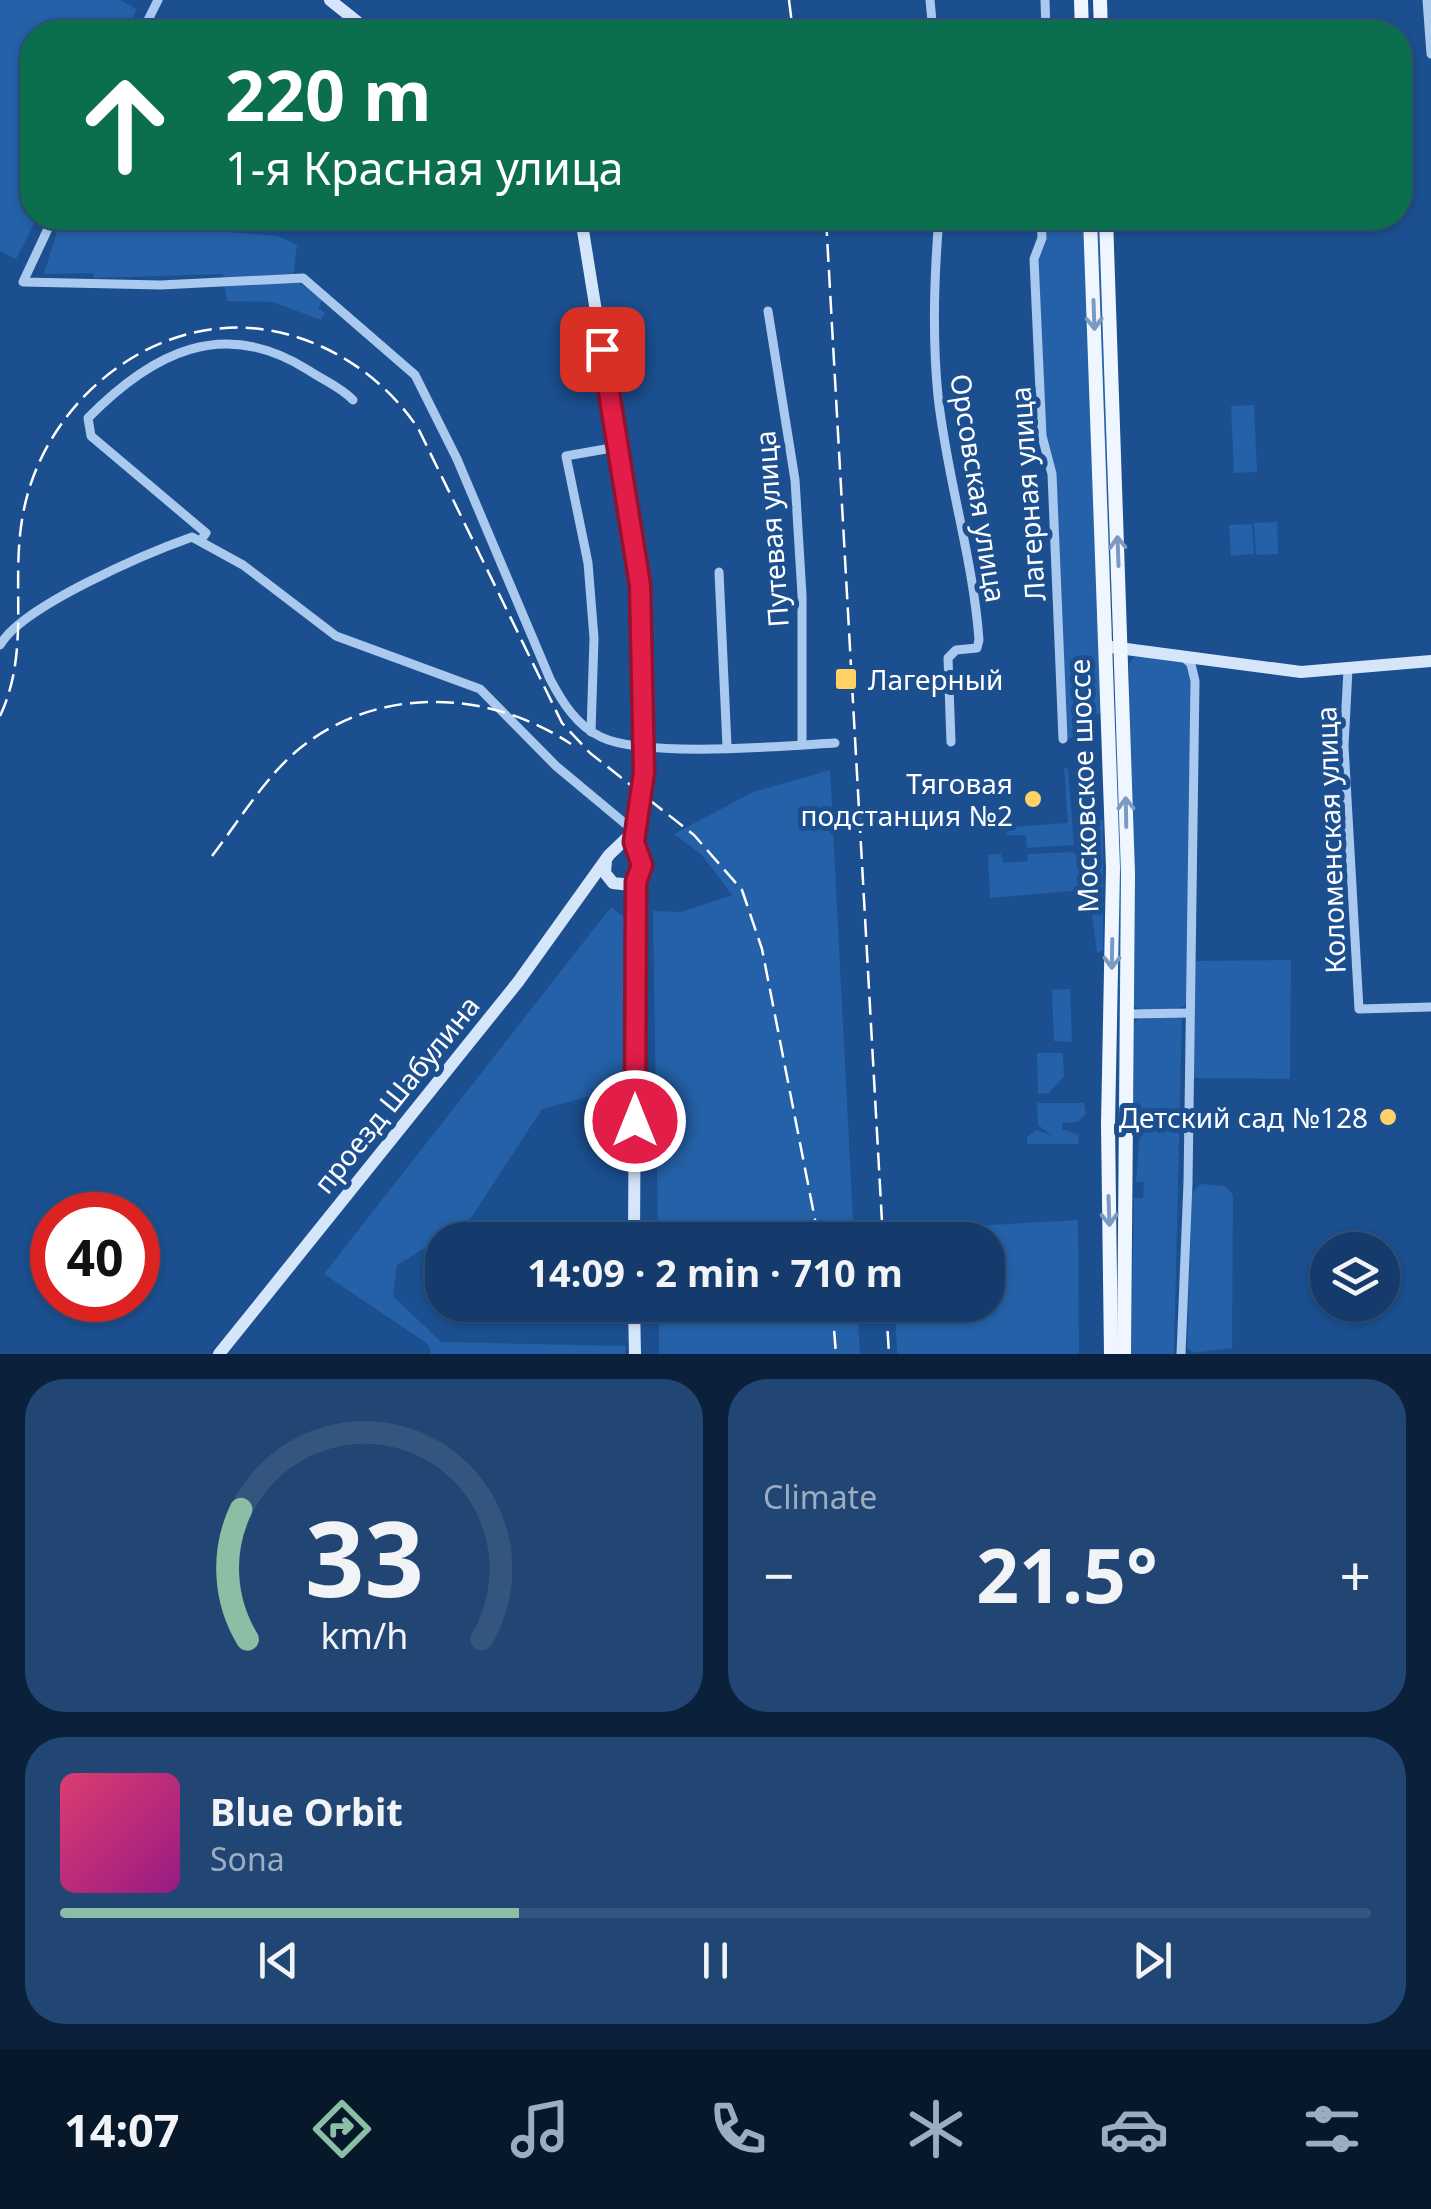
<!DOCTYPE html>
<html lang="en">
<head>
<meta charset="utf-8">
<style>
  :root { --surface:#143b6b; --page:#214673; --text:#f1f3f6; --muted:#9dadc1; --line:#33557e; --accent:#8abfa5 }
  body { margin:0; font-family:"Noto Sans",sans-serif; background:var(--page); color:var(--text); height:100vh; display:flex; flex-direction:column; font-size:38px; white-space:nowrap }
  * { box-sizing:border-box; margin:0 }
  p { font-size:32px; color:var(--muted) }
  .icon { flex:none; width:55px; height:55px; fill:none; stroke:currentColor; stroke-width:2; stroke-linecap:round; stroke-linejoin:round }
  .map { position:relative; height:1354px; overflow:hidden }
  .sheet { display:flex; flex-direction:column; gap:25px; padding:25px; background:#0b203b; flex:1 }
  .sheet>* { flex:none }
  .hud { position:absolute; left:20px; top:20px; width:1392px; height:210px; border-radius:40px; box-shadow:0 2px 8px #0004,0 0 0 2px var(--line); background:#0b6e4f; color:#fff; overflow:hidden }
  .controls { position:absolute; left:1310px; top:1232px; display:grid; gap:20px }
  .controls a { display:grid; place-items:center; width:90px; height:90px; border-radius:50%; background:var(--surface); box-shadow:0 2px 8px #0004,0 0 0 2px var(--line); font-size:50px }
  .speed { position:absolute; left:30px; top:1192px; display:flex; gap:20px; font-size:50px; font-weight:700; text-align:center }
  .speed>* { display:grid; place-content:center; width:130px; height:130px; border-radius:50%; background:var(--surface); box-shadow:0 2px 8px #0004,0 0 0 2px var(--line); line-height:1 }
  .speed .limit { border:15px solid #d22; background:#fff; color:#111 }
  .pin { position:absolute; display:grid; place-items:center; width:85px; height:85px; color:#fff; margin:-42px; border-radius:20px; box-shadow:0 5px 15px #0006 }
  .me { position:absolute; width:110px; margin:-55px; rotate:0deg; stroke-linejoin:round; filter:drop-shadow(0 0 8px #0008) }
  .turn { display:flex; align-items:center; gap:35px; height:210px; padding:0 40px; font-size:45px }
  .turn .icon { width:130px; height:130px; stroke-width:2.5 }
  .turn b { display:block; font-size:70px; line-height:85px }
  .big { font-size:75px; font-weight:700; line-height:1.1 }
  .sheet .tile { flex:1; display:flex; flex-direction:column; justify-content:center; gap:15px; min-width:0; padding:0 35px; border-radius:40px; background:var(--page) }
  .sheet .dial { align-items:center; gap:0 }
  .dial svg { height:260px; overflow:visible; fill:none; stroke:var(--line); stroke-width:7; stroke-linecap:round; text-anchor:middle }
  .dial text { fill:var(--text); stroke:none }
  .song { display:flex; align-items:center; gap:30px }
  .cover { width:120px; height:120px; border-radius:15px; background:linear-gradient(135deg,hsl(340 70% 55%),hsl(310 70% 35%)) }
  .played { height:10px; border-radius:5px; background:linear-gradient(90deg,var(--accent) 35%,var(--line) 35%) }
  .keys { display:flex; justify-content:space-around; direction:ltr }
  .heat { display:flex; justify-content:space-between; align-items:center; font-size:55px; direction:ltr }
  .sheet .tiles { flex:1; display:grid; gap:25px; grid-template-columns:1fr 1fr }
  .tile:last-child { grid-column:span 2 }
  .trip { position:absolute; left:425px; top:1222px; width:580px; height:100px; border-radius:40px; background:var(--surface); box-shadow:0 2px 8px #0004,0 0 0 2px var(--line); font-weight:700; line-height:100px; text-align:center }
  .tab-bar { display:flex; height:160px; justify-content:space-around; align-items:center; background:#08182b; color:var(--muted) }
  .tab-bar .icon { width:70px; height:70px }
  .tab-bar .on { color:var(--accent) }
  .tab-bar b { font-size:45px; color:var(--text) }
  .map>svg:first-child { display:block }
  .green { fill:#2461a8 }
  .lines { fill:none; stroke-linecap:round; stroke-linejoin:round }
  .street { stroke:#a9c9ee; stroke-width:9 }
  .secondary { stroke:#d6e6fa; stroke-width:12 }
  .primary { stroke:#f0f6ff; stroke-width:14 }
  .rail { stroke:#fff; stroke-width:2.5; stroke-dasharray:18 8; stroke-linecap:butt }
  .oneway { stroke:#7b9ac1 }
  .route-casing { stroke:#92132f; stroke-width:25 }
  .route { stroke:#e11d48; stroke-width:18 }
  .poi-dot { fill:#ffd166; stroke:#1b4f8f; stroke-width:4 }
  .labels { text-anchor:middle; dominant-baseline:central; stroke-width:10; stroke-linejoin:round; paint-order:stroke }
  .street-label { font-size:28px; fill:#fff; stroke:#1b4f8f }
  .poi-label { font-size:28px; fill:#fff; stroke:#1b4f8f; text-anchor:end }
</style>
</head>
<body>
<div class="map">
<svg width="1431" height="1354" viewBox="0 0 1431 1354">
  <rect width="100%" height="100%" fill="#1b4f8f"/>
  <g class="green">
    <path d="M0,0H120L137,9L126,32H32V218H37L16,259L0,251Z"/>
    <path d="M61,218H193L191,229L278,236L297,245L293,279L323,299L318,308L325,313L321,320L273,302L227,301L223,274L94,278L93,273L44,274Z"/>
    <path d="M1041,218H1084L1105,713L1085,716L1084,736L1063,739L1052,474L1045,457L1034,259Z"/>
    <path d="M1097,218H1100L1112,634L1111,632Z"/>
    <path d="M1254,405L1257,472L1234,473L1231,406Z"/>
    <path d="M1277,522L1278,554L1256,555L1254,523Z"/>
    <path d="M1252,524L1254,554L1231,556L1229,525Z"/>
    <path d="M1136,655L1179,659L1187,664L1192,682L1187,1003C1176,1014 1146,1014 1133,1006L1129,664Z"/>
    <path d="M1112,657L1123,876L1118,1246L1119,875Z"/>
    <path d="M1064,768H1068L1074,845L1027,848L1026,835H1006L1009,827L1068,823Z"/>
    <path d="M830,770L854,1240H658L653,911L681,912L732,895L702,855L674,834L753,792Z"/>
    <path d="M1099,820H1103V950L1097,953L1081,831L1098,826Z"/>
    <path d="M1073,852L1077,855L1080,890L990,898L988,855L1001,854L1003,863L1027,861L1028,854Z"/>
    <path d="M611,907L625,918L624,1087L542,1109L469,1221L397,1265L393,1296L441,1342L626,1346L625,1354H431L428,1344L324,1274Z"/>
    <path d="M1291,960L1290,1079L1192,1078L1194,961Z"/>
    <path d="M1070,989L1072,1042L1054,1041L1052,990Z"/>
    <path d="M1182,1016L1174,1354H1131L1134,1198H1143L1144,1182H1136L1141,1114L1133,1113L1134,1022L1141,1017Z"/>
    <path d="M1037,1053H1063L1064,1076L1049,1093L1038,1094Z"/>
    <path d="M1037,1103H1084L1086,1114L1078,1122L1062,1123V1129L1079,1135L1078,1144H1027V1137L1036,1130L1053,1136L1038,1125Z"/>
    <path d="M1200,1184L1225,1186L1233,1195L1232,1348L1193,1353L1187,1347L1192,1193Z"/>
    <path d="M1078,1220L1079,1354H897L895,1305H988V1240H955V1227Z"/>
    <path d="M659,1305H857L860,1354H659Z"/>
  </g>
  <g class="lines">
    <g class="street">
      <path d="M930,0L933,32"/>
      <path d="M1045,0L1046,32"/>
      <path d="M1427,0L1431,54"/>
      <path d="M142,32L158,0"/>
      <path d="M53,218L23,282L161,285L303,278L415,375L457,459L550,679C562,702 577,726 601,737C644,758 783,746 835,743"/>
      <path d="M939,218C934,277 932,336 938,396C947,479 973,557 979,640L977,648L956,650L948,658L951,742"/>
      <path d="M1041,218L1042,238L1034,259L1042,436L1052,474L1063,739"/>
      <path d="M768,311L795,480L802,595V744"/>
      <path d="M201,540L206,533L91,436L88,418C152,353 223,316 308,370C323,380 341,387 353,400"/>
      <path d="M719,572L727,746"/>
      <path d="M0,645C22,606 147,553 192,537L243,565L336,636L480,689L556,766L634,831"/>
      <path d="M1348,669L1344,746L1359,1009L1431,1007"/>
      <path d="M591,732L594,638L588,563L566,456L617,447"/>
      <path d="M1129,1014L1190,1013"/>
      <path d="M1181,1354L1188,1183L1195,681L1191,664L1183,656"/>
    </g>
    <g class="secondary">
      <path d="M330,0L370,32"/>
      <path d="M581,218L640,585L644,772L635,842L642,871L631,885L613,883L605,873L606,860"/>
      <path d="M1111,647L1301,672L1431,661"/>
      <path d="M634,1240L636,882"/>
      <path d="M634,1305L635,1354"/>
      <path d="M219,1354L518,982L609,855L634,831"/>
    </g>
    <g class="primary">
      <path d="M1081,0L1082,32"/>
      <path d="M1100,0L1101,32"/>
      <path d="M1090,218L1113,868L1108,1124L1111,1354"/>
      <path d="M1106,218L1128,874L1124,1354"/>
    </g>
    <g class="rail">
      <path d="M789,0L793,32"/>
      <path d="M826,218L883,1240"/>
      <path d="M0,716C31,650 10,583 23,514C42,409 141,321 249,328C317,332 383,374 419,430L562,723L590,753L694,835L742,890L762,949L819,1240"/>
      <path d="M212,856C239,821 265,777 299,749C379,684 490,690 571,744"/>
      <path d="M832,1305L836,1354"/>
      <path d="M886,1305L889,1354"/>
    </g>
  </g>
  <defs><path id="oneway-shaft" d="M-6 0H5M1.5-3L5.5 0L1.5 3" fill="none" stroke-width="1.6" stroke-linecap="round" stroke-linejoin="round" transform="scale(2.5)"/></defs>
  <g class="oneway">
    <use href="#oneway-shaft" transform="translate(1094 315) rotate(88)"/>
    <use href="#oneway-shaft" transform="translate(1118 551) rotate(-92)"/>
    <use href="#oneway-shaft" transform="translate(1126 812) rotate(-91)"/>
    <use href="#oneway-shaft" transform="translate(1112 954) rotate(91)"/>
    <use href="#oneway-shaft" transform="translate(1109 1211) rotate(88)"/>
  </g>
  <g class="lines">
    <defs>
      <path id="route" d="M602,349L640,585L644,772L634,842L642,865L636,882L635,1121"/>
    </defs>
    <use href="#route" class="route-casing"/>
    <use href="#route" class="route"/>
  </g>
  <g class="poi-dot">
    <rect x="834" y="667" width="24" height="24" rx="5"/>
    <circle cx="1033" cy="799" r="10"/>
    <circle cx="1388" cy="1117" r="10"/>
  </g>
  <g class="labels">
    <g class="street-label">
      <text transform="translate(979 488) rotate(81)">Орсовская улица</text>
      <text transform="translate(1027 494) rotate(-94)">Лагерная улица</text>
      <text transform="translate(771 529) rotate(-94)">Путевая улица</text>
      <text transform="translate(1083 786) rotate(-92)">Московское шоссе</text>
      <text transform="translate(1330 840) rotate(-92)">Коломенская улица</text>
      <text transform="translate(396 1094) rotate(-51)">проезд Шабулина</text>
    </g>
    <g class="poi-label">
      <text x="868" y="679" text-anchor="start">Лагерный</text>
      <text x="1013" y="783">Тяговая<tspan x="1013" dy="32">подстанция №2</tspan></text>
      <text x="1368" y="1117">Детский сад №128</text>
    </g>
  </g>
</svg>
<div class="controls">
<a><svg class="icon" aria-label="layers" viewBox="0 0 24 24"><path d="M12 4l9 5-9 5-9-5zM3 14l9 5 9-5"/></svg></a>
</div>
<div class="speed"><div class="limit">40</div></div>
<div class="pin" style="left:602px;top:349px;background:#d93025"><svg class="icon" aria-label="arrive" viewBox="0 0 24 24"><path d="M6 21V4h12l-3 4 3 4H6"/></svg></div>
<svg class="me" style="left:635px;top:1121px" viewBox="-20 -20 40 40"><circle r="17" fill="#e11d48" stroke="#fff" stroke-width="3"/><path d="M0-11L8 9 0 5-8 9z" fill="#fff"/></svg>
<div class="trip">14:09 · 2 min · 710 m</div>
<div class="hud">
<div class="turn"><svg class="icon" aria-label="ahead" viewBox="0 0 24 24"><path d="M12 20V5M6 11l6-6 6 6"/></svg><div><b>220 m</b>1-я Красная улица</div></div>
</div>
</div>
<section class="sheet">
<div class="tiles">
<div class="tile dial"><svg viewBox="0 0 100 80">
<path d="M14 69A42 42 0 1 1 86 69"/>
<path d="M14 69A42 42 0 0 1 12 29" stroke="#8abfa5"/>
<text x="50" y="56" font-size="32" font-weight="700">33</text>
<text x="50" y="72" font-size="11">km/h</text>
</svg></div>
<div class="tile"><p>Climate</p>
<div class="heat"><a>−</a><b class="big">21.5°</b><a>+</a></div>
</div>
<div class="tile">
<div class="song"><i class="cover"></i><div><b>Blue Orbit</b><p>Sona</p></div></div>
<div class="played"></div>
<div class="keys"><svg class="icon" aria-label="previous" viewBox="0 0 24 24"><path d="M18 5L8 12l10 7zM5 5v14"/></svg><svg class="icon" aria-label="pause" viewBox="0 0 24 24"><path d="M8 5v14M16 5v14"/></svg><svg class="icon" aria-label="next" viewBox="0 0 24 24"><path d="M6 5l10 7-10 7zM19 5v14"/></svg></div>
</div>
</div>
</section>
<nav class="tab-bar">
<b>14:07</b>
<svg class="icon on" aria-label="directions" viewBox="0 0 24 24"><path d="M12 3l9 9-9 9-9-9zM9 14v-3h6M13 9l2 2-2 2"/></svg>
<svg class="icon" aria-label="music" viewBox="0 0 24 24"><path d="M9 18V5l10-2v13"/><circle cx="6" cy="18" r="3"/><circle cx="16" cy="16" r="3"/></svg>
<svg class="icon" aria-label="phone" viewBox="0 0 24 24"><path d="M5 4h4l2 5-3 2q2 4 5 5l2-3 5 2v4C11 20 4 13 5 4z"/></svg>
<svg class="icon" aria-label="climate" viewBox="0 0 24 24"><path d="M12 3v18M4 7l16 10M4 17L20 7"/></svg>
<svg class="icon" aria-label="car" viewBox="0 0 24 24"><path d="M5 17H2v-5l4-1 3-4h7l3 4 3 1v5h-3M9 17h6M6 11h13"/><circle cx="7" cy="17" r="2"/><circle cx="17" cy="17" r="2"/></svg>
<svg class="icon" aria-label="filters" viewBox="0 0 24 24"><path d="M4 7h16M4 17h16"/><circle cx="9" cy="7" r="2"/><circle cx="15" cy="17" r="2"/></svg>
</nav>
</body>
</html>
